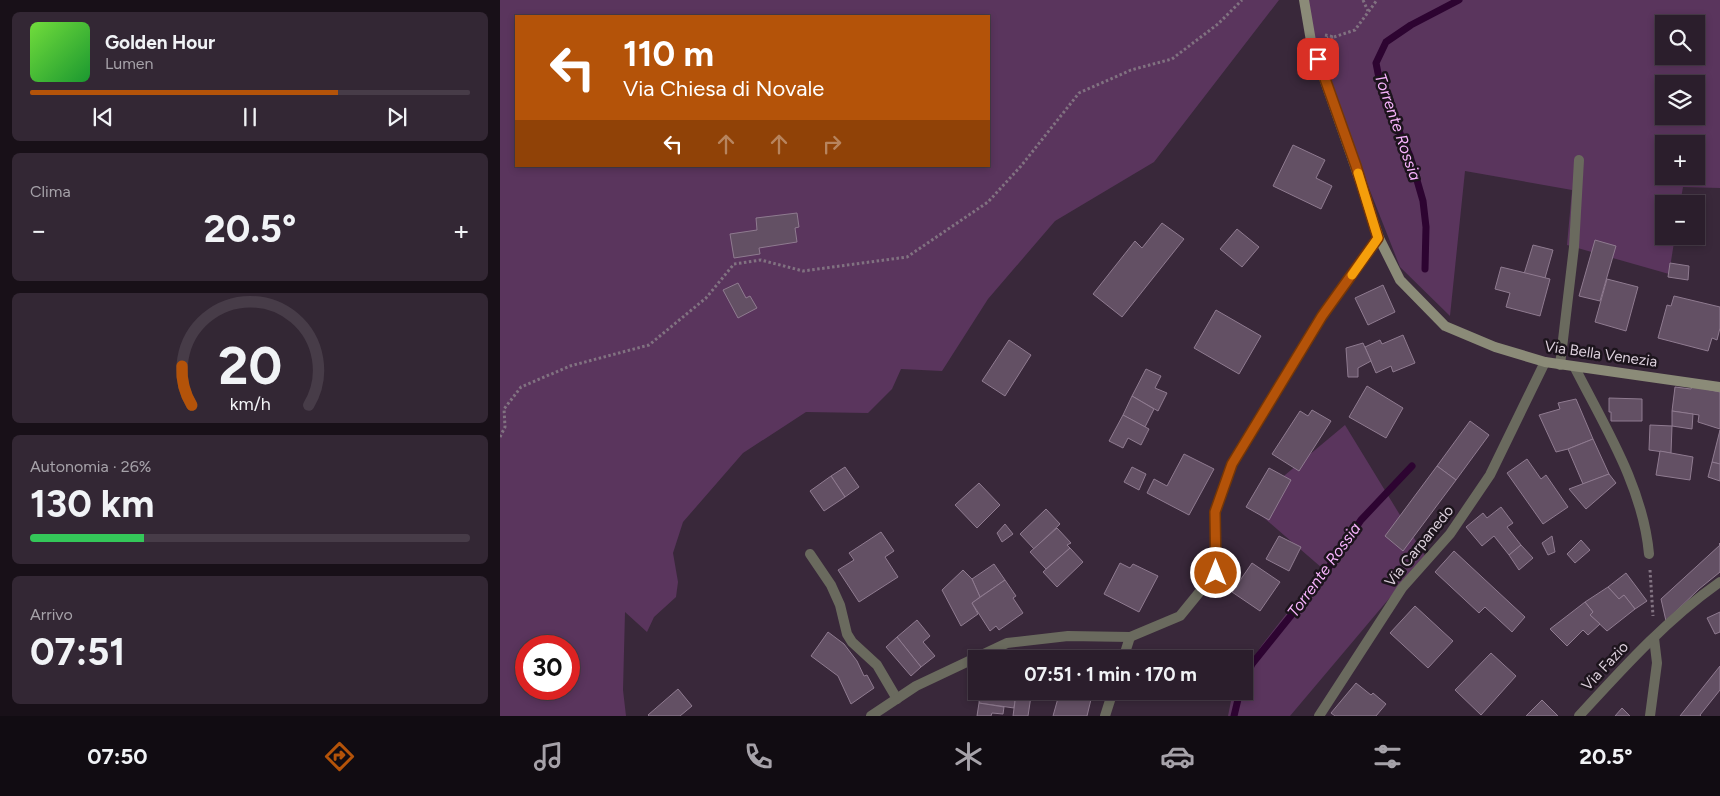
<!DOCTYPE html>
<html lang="it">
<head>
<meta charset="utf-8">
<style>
  :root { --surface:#2b1e2c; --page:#332734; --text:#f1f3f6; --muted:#a6a2a9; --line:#473c48; --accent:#b45309 }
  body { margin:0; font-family:Figtree,sans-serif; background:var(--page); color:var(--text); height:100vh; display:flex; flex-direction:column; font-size:19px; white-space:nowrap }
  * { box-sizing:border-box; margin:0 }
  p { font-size:16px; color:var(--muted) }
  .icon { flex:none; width:28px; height:28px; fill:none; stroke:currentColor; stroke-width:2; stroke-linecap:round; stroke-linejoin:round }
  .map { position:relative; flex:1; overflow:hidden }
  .panel { display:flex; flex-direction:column; gap:12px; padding:12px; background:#181018; width:500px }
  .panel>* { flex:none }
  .hud { position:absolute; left:15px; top:15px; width:475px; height:152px; border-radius:0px; box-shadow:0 2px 8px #0003,0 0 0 1px var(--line); background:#b45309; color:#fff; overflow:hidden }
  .tools { position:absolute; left:1155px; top:15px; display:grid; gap:10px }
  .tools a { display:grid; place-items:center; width:50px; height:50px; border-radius:0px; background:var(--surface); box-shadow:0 2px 8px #0003,0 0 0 1px var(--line); font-size:25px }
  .speed { position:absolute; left:15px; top:635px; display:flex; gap:10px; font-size:25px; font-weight:700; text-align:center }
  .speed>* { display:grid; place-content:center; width:65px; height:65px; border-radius:50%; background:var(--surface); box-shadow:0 2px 8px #0003,0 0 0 1px var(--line); line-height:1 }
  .speed .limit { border:8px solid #d22; background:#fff; color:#111 }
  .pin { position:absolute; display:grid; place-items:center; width:42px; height:42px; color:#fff; margin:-21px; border-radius:10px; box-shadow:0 2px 8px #0006 }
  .me { position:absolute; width:55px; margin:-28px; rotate:0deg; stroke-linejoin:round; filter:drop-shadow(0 0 4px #0008) }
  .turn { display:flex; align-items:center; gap:18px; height:105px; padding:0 25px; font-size:22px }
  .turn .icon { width:65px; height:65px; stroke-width:2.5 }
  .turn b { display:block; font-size:35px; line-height:42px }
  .lanes { display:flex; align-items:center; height:48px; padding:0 25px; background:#0003; justify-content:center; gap:25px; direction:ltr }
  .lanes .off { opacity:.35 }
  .big { font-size:38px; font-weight:700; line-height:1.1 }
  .panel .widget { flex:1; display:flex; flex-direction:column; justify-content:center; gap:8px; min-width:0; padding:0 18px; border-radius:8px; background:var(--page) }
  .panel .dial { align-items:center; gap:0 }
  .dial svg { height:130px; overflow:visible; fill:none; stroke:var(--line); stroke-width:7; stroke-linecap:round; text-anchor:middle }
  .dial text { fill:var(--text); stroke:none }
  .song { display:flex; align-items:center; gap:15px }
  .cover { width:60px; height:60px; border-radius:8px; background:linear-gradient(135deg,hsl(100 70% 55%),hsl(130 70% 35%)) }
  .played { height:5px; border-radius:2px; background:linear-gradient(90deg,var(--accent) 70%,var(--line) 70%) }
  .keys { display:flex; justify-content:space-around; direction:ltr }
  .heat { display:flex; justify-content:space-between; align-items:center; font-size:28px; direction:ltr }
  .charge { height:8px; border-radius:4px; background:linear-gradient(90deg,#34c759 26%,var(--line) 0) }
  .trip { position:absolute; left:468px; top:650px; width:285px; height:50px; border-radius:0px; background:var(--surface); box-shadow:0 2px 8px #0003,0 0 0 1px var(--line); font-weight:700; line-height:50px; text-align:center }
  .menu { display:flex; height:80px; justify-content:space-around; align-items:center; background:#110c12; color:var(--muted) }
  .menu .icon { width:35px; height:35px }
  .menu .selected { color:var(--accent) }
  .menu b { font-size:22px; color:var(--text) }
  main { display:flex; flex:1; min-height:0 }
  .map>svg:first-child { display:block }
  .green { fill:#5a355d; fill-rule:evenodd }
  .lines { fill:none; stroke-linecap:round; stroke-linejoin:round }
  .stream { stroke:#2d0431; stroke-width:7 }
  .building { fill:#635064; stroke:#8f7b90 }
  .path { stroke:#817281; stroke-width:3; stroke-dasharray:2.5 2.5; stroke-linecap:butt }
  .lane { stroke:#6a6a5e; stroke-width:10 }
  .street { stroke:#6a6a5e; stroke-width:10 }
  .secondary { stroke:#8b8b78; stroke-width:10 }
  .route-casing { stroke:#753606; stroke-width:12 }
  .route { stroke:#b45309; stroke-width:9 }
  .slow { stroke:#f59e0b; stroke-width:9 }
  .labels { text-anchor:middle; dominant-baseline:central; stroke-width:5; stroke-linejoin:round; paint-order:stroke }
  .street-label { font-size:15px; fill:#dcd0dc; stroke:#1c141c }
  .water-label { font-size:16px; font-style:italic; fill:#f8b4fd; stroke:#1c141c }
</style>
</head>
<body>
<main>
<section class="panel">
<div class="widget">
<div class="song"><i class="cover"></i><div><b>Golden Hour</b><p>Lumen</p></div></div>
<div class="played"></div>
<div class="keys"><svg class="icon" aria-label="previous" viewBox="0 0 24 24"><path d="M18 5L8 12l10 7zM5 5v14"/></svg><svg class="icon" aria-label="pause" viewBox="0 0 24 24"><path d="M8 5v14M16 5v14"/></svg><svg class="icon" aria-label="next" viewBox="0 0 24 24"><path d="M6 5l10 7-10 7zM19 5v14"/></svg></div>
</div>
<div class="widget"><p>Clima</p>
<div class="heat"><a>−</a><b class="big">20.5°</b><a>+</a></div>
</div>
<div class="widget dial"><svg viewBox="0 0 100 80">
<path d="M14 69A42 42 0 1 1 86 69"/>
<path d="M14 69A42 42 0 0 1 8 45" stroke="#b45309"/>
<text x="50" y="56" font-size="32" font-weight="700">20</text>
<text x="50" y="72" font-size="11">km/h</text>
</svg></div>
<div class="widget"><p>Autonomia · 26%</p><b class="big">130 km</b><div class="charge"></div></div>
<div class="widget"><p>Arrivo</p><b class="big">07:51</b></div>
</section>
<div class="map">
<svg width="1220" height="716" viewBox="0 0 1220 716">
  <rect width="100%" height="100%" fill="#39283a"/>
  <g class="green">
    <path d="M0,0H779L654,162L555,221L488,299L442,371L401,369L392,389L368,413L306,412L243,453L183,522L173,553L178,582L176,597L154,617L147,632L125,612L123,690L126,716H0ZM16,16H489V166H16ZM26,646H69V689H26Z"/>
    <path d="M806,0H1220V188L1183,187L1180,204H1164V236H1175L1169,274L1067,245L1072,190L965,171L950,316L900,267L808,33ZM1164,24H1196V56H1164ZM1164,84H1196V116H1164ZM1164,144H1196V176H1164Z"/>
    <path d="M845,425L925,556L790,716H728L733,691H744V672L762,645L822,568L749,505Z"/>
  </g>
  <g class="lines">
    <g class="stream">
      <path d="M925,269L926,227L923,201L910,156L882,93L876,63L886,42L911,25L959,0"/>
      <path d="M744,681L752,664L822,577L861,520L912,466"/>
      <path d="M734,716L740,691"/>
    </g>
  </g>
  <g class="building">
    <path d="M793,145L825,160L816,178L832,186L821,209L773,186Z"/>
    <path d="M297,213L299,227L295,228L297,242L259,248L260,254L234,258L230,234L257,230L256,218Z"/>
    <path d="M662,223L684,239L622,317L593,294L635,241L642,248Z"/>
    <path d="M737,229L759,247L742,267L720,249Z"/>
    <path d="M1095,240L1116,246L1100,301L1079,296Z"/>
    <path d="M1033,245L1053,250L1045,278L1024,274Z"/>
    <path d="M1170,263L1189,266L1188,280L1168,277Z"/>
    <path d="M1001,267L1050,279L1040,316L1006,307L1010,293L995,289Z"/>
    <path d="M1107,279L1138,287L1126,331L1095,322Z"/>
    <path d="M238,283L246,298L250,296L257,308L238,318L223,290Z"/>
    <path d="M883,285L895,312L868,325L855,298Z"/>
    <path d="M1174,296L1220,307V328L1217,340L1212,338L1208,351L1158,338L1167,305L1171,306Z"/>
    <path d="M716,310L761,336L739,374L694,348Z"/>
    <path d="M903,335L915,363L893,372L891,366L876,373L865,347L880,340L882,344Z"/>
    <path d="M509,340L531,355L505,396L482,381Z"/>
    <path d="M863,343L871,361L858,368V377H848L846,348Z"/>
    <path d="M646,369L661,376L655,388L667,393L658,411L632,396Z"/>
    <path d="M867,386L903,408L886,438L849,417Z"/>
    <path d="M1192,386L1220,392V429L1198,422L1199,415L1172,411L1175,387L1191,389Z"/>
    <path d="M632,396L654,409L645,427L623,415Z"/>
    <path d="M1109,398L1142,399V421H1111V412H1109Z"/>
    <path d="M1076,399L1093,439L1068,449L1056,452L1039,415L1060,409L1058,403Z"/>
    <path d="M812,410L831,421L799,471L772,454L800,411L808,416Z"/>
    <path d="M1172,411L1193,414L1192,429L1172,426Z"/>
    <path d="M623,415L649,429L641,445L628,438L623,448L609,441Z"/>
    <path d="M970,421L989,435L956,480L937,466Z"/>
    <path d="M1150,425L1172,426L1171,453L1149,450Z"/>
    <path d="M1220,430V464L1212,462Z"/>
    <path d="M1093,439L1109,474L1083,484L1068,449Z"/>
    <path d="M1160,451L1193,457L1190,480L1156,475Z"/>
    <path d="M684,454L714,469L689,515L647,493L654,479L667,486Z"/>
    <path d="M1027,459L1041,479L1046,475L1068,507L1043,524L1007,473Z"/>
    <path d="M1212,462L1220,464V481L1208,477Z"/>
    <path d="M937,466L956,480L903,551L885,536Z"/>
    <path d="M345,467L359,487L345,497L331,476Z"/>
    <path d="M632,467L646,474L639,490L624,482Z"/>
    <path d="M769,468L791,480L769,520L746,507Z"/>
    <path d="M1109,474L1116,483L1086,509L1069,489Z"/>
    <path d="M331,476L345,497L324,511L310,491Z"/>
    <path d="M479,483L500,505L477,528L455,505Z"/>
    <path d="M1001,507L1013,523L1007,527L1021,545L1009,555L994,536L982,546L966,527L983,513L987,518Z"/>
    <path d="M546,509L560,524L534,549L520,534Z"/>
    <path d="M505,524L513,534L502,542L497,533Z"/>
    <path d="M557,528L571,543L567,545L570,548L546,569L530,552Z"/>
    <path d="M381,532L394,551L385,557L398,577L359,602L338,570L354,560L349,553Z"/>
    <path d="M779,536L801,547L789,571L766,559Z"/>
    <path d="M1052,536L1055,552L1048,555L1042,543Z"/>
    <path d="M1081,540L1090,550L1075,563L1067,554Z"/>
    <path d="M1220,543V572L1199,589L1166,621L1161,599L1220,545L1219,544Z"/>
    <path d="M1021,545L1033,558L1019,570L1009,555Z"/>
    <path d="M570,548L583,562L557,587L543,572Z"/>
    <path d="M954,551L1025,617L1012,632L985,607L979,613L935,572Z"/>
    <path d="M620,563L630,568L633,564L658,576L639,612L604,594Z"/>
    <path d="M752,563L780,582L760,611L732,592Z"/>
    <path d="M494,564L505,580L480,597L472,579Z"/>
    <path d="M463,570L472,579L480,597L472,603L478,614L461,626L442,590Z"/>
    <path d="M1126,573L1147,601L1135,609L1124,595L1119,599L1108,587Z"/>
    <path d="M505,580L516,596L513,598L523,613L499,630L496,626L490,631L472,603Z"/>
    <path d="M1108,587L1119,599L1124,595L1135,609L1107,631L1090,615L1093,612L1085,602Z"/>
    <path d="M1085,602L1093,612L1090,615L1100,624L1088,635L1083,630L1067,646L1050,629Z"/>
    <path d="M915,606L953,641L928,668L890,633Z"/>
    <path d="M1220,612V632L1215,634L1207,618Z"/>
    <path d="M417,620L430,636L423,642L435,656L421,667L397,637Z"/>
    <path d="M328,632L344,644L357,661L364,676L367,675L374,688L351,704L338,676L311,656Z"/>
    <path d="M397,637L421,667L411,676L386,647Z"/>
    <path d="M991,653L1016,676L981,715L955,690Z"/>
    <path d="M1220,666V690L1200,715L1201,716H1180Z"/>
    <path d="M856,683L871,695L873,693L886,704L876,716H835L831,713Z"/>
    <path d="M178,689L192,706L180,716H149L148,715Z"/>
    <path d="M480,691L516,694L514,708L479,703Z"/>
    <path d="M560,691H593L587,716H553Z"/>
    <path d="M670,691H681L678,697Z"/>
    <path d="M516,694L531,696L528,716H513Z"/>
    <path d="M1042,700L1058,716H1026Z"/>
    <path d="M479,703L504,707L503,714L492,713L491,716H477Z"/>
    <path d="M1122,708L1130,716H1115Z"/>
  </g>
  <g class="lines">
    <g class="path">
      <path d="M863,0L868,11"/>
      <path d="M825,35L834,37L827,38"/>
      <path d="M834,37L855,30L877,0"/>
      <path d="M0,437L5,427L4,409L21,387L70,366L149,345L206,298L234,264L261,260L303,271L407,257L488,202L521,166L579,93L631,70L672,59L718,24L742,0"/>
      <path d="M1150,570L1153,616"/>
    </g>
    <g class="lane">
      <path d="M1060,365L1074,247L1079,160"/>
      <path d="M1075,368C1105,427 1143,487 1149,554"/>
    </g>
    <g class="street">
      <path d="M310,554L331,585L340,605L347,634L352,642L377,665L397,699"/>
      <path d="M623,659L630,637"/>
      <path d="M371,716L416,686L507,643L568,636L630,637L680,616L715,573V512L732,464L822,316L879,238"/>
      <path d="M605,716L613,691"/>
      <path d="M819,716L902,588L950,534L990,475L1045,362"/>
      <path d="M1079,716C1123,668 1167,619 1220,582"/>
      <path d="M1150,716L1157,663L1154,638"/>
    </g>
    <path class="secondary" d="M804,0L811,41L855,166L879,238L900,280L945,326L995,347L1045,362L1220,387"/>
  </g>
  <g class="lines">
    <defs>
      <path id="route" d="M716,573L715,512L732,464L822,316L878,238L856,166L818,59"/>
    </defs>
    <use href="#route" class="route-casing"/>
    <use href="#route" class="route"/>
    <path class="slow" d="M852,275L878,238L858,173"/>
  </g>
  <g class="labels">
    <g class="street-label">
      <text transform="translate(1101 354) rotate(8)">Via Bella Venezia</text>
      <text transform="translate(919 546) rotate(-51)">Via Carpanedo</text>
      <text transform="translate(1105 666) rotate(-47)">Via Fazio</text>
    </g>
    <g class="water-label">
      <text transform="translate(898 127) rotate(71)">Torrente Rossia</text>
      <text transform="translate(824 570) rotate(-54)">Torrente Rossia</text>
    </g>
  </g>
</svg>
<div class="tools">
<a><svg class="icon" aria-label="search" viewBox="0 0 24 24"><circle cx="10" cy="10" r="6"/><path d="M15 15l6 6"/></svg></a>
<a><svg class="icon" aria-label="layers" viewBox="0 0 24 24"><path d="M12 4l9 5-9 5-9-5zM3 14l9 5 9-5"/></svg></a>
<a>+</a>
<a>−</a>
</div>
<div class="speed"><div class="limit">30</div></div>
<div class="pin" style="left:818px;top:59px;background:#d93025"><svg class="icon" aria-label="arrive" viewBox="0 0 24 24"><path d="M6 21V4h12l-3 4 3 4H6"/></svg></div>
<svg class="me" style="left:716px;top:573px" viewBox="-20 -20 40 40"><circle r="17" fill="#b45309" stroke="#fff" stroke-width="3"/><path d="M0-11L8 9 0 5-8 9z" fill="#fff"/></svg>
<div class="trip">07:51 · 1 min · 170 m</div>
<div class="hud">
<div class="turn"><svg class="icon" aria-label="left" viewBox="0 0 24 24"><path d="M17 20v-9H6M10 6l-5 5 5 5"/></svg><div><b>110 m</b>Via Chiesa di Novale</div></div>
<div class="lanes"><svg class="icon" aria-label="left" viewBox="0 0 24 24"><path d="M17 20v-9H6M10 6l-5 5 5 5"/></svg><svg class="icon off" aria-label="ahead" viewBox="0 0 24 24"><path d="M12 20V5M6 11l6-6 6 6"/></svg><svg class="icon off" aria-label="ahead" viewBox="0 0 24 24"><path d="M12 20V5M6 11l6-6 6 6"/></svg><svg class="icon off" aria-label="right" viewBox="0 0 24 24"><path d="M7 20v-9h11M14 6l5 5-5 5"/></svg></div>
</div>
</div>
</main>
<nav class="menu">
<b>07:50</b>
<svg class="icon selected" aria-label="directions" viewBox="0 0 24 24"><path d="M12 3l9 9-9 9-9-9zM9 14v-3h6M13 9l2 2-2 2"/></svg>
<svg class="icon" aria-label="music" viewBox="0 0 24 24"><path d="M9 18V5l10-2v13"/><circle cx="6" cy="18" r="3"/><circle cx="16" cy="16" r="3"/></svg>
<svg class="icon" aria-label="phone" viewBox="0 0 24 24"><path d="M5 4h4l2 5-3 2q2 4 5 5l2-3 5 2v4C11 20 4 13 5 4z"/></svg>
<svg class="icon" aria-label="climate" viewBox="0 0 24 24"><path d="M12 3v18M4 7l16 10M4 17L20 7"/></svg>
<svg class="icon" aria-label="car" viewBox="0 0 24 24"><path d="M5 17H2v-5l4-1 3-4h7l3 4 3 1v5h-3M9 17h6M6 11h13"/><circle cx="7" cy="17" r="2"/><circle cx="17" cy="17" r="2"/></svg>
<svg class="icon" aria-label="filters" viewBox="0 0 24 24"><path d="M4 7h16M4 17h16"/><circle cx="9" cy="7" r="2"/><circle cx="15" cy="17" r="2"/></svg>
<b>20.5°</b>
</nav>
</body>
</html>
